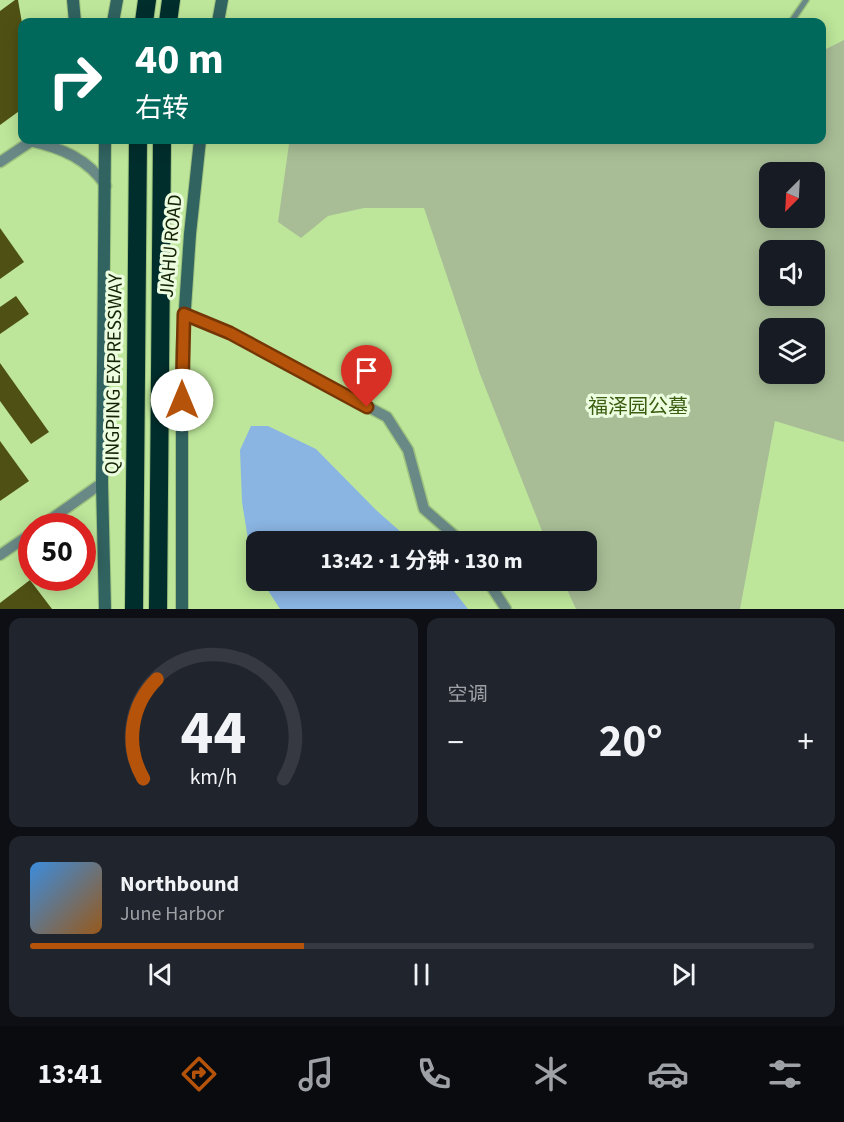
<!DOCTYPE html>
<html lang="zh">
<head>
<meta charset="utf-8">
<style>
  :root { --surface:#171b24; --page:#20242c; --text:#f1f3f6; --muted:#9ea1a6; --line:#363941; --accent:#b45309 }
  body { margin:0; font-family:"Source Sans 3","Noto Sans SC",sans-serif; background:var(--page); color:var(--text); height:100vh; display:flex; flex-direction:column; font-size:22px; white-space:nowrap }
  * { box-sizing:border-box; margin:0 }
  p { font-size:20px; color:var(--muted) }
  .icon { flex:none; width:33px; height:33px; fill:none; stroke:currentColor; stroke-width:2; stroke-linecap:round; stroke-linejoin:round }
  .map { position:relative; height:609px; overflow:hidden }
  .panel { display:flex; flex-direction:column; gap:9px; padding:9px; background:#0d0f14; flex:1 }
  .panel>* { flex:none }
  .guide { position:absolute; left:18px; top:18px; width:808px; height:126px; border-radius:12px; box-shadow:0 3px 15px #0003; background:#00695c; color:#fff; overflow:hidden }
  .needle { width:39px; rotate:204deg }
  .fabs { position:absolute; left:759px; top:162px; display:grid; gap:12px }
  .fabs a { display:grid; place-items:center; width:66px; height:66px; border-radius:12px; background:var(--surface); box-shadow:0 3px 15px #0003; font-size:30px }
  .speed { position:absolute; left:18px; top:513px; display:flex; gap:12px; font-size:30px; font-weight:700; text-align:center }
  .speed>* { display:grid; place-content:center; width:78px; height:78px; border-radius:50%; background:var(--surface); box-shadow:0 3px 15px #0003; line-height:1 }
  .speed .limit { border:9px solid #d22; background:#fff; color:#111 }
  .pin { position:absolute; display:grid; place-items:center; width:51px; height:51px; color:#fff; margin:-62px -26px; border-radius:50% 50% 50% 0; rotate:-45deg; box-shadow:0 0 6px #0007 }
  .pin .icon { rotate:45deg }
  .me { position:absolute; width:66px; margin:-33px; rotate:0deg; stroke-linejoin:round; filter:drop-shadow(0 0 4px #0008) }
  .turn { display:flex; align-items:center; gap:21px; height:126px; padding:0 18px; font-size:27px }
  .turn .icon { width:78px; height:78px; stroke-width:2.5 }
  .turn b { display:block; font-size:42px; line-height:51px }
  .big { font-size:45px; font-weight:700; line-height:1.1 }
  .panel .card { flex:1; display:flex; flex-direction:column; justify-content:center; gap:9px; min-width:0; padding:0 21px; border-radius:12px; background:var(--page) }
  .panel .dial { align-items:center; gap:0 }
  .dial svg { height:156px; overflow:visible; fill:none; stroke:var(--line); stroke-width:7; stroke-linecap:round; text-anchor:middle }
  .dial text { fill:var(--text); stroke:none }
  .song { display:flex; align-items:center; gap:18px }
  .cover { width:72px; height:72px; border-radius:9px; background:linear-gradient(135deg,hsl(210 70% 55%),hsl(30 70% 35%)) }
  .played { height:6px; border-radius:3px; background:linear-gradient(90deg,var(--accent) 35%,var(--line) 35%) }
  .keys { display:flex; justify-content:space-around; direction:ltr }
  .heat { display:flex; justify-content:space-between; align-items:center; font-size:33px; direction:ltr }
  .panel .tiles { flex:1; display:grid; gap:9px; grid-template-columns:1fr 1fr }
  .card:last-child { grid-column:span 2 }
  .trip { position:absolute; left:246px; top:531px; width:351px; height:60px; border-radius:12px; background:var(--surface); box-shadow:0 3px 15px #0003; font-weight:700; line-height:60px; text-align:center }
  .menu { display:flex; height:96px; justify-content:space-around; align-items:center; background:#090b0e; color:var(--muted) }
  .menu .icon { width:42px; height:42px }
  .menu .active { color:var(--accent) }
  .menu b { font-size:27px; color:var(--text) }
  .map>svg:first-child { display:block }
  .green { fill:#a8bd96; fill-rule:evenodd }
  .water { fill:#8ab4e2 }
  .building { fill:#4f5114 }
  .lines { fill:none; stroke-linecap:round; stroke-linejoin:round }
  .service-casing { stroke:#9fc37f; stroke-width:8 }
  .minor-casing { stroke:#9fc37f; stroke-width:13 }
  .secondary-casing { stroke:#9fc37f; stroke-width:14 }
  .motorway-casing { stroke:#9fc37f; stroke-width:20 }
  .service { stroke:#698987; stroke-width:5 }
  .minor { stroke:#698987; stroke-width:10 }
  .secondary { stroke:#316361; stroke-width:12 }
  .motorway { stroke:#002e2d; stroke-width:18 }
  .route-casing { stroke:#753606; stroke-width:15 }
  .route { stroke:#b45309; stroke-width:10 }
  .labels { text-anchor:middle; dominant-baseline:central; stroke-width:6; stroke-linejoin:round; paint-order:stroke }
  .street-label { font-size:20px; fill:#152305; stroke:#edfee0 }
  .park-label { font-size:20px; fill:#3b5d10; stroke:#edfee0 }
</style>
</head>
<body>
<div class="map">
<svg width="844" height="609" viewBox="0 0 844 609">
  <rect width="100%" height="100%" fill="#bde69a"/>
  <path class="green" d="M844,40V442L775,421L740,609H576L563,581L586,580V542L546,541L480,374L424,208H364L328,216L301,238L278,222L289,144L296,140H822V51ZM770,172H814V218H770ZM770,250H814V296H770ZM770,328H814V374H770Z"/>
  <g class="water">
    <path d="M251,426H268L316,449L376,510L411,541L256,542V572L252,564L242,502L240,450Z"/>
    <path d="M262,581H446L468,609H280Z"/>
  </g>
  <g class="building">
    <path d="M15,0H18L22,23V109L0,125V11Z"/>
    <path d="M0,228L24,262L0,279Z"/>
    <path d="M16,296L29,314L0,334V307Z"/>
    <path d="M0,363L49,432L31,444L0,401Z"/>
    <path d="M0,441L29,481L0,501Z"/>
    <path d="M30,580L52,609H0V603Z"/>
  </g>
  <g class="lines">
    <defs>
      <path id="service" d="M791,22L806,0"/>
      <g id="minor">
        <path d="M30,141C62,148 88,159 106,186"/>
        <path d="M0,162L33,140"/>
        <path d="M184,314L230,333L387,417L408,450L424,509L462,542"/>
        <path d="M41,526L102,483"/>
        <path d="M0,555L32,533"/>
        <path d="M487,580L506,609"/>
      </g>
      <g id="secondary">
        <path d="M73,0L75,22"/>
        <path d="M113,22L117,0"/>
        <path d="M218,22L222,0"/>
        <path d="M105,140L102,483L105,609"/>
        <path d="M182,609V353L190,234L200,140"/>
      </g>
      <g id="motorway">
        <path d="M144,22L147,0"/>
        <path d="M168,22L171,0"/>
        <path d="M134,609L138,140"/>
        <path d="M158,609L162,140"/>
      </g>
    </defs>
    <use href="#service" class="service-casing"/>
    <use href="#minor" class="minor-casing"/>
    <use href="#secondary" class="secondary-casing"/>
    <use href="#motorway" class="motorway-casing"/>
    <use href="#service" class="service"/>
    <use href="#minor" class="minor"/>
    <use href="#secondary" class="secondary"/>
    <use href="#motorway" class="motorway"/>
  </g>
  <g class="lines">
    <defs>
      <path id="route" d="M182,400L184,314L230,333L367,407"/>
    </defs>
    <use href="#route" class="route-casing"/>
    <use href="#route" class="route"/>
  </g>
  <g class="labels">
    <g class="street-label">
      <text transform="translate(171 246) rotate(-85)">JIAHU ROAD</text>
      <text transform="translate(114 374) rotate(-89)">QINGPING EXPRESSWAY</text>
    </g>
    <g class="park-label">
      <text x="638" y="407">福泽园公墓</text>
    </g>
  </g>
</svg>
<div class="fabs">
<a><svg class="needle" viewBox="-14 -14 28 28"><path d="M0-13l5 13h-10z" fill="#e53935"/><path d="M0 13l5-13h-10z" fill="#9ea1a6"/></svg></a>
<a><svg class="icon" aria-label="sound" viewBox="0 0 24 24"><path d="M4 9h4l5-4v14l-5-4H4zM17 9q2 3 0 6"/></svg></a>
<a><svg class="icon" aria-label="layers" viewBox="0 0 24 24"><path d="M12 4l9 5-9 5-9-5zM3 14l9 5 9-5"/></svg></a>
</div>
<div class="speed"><div class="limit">50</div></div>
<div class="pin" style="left:367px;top:407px;background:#d93025"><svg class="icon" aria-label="arrive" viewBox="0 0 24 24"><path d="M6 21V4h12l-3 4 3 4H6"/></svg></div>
<svg class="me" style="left:182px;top:400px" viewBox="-20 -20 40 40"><circle r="19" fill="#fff"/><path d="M0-13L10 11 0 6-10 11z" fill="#b45309"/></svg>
<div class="trip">13:42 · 1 分钟 · 130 m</div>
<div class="guide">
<div class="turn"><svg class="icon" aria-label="right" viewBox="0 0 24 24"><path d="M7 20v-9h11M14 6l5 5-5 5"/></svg><div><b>40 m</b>右转</div></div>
</div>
</div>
<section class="panel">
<div class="tiles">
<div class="card dial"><svg viewBox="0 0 100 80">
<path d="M14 69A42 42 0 1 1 86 69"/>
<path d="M14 69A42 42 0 0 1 21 18" stroke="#b45309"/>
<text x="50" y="56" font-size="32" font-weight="700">44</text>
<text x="50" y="72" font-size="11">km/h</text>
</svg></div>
<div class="card"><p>空调</p>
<div class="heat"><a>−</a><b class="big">20°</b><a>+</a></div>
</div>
<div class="card">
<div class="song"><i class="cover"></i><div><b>Northbound</b><p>June Harbor</p></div></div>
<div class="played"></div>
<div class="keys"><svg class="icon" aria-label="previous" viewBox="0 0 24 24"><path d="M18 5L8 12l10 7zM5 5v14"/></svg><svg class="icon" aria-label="pause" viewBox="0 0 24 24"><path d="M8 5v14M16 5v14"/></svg><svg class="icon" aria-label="next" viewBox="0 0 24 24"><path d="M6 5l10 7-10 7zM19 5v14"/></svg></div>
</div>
</div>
</section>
<nav class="menu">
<b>13:41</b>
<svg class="icon active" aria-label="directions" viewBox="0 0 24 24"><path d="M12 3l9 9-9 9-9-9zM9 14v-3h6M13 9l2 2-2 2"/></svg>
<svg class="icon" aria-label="music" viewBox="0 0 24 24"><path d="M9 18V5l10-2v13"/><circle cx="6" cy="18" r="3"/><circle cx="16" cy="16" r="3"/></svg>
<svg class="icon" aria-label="phone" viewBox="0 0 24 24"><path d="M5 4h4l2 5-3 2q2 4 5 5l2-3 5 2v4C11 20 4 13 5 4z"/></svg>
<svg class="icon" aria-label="climate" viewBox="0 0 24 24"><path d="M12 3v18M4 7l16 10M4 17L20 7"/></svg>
<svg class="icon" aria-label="car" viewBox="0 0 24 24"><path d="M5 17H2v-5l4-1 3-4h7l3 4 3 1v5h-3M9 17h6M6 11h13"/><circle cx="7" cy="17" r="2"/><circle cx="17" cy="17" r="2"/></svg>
<svg class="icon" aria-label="filters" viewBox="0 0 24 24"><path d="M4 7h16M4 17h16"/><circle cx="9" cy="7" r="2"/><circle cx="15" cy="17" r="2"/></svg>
</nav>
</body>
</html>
